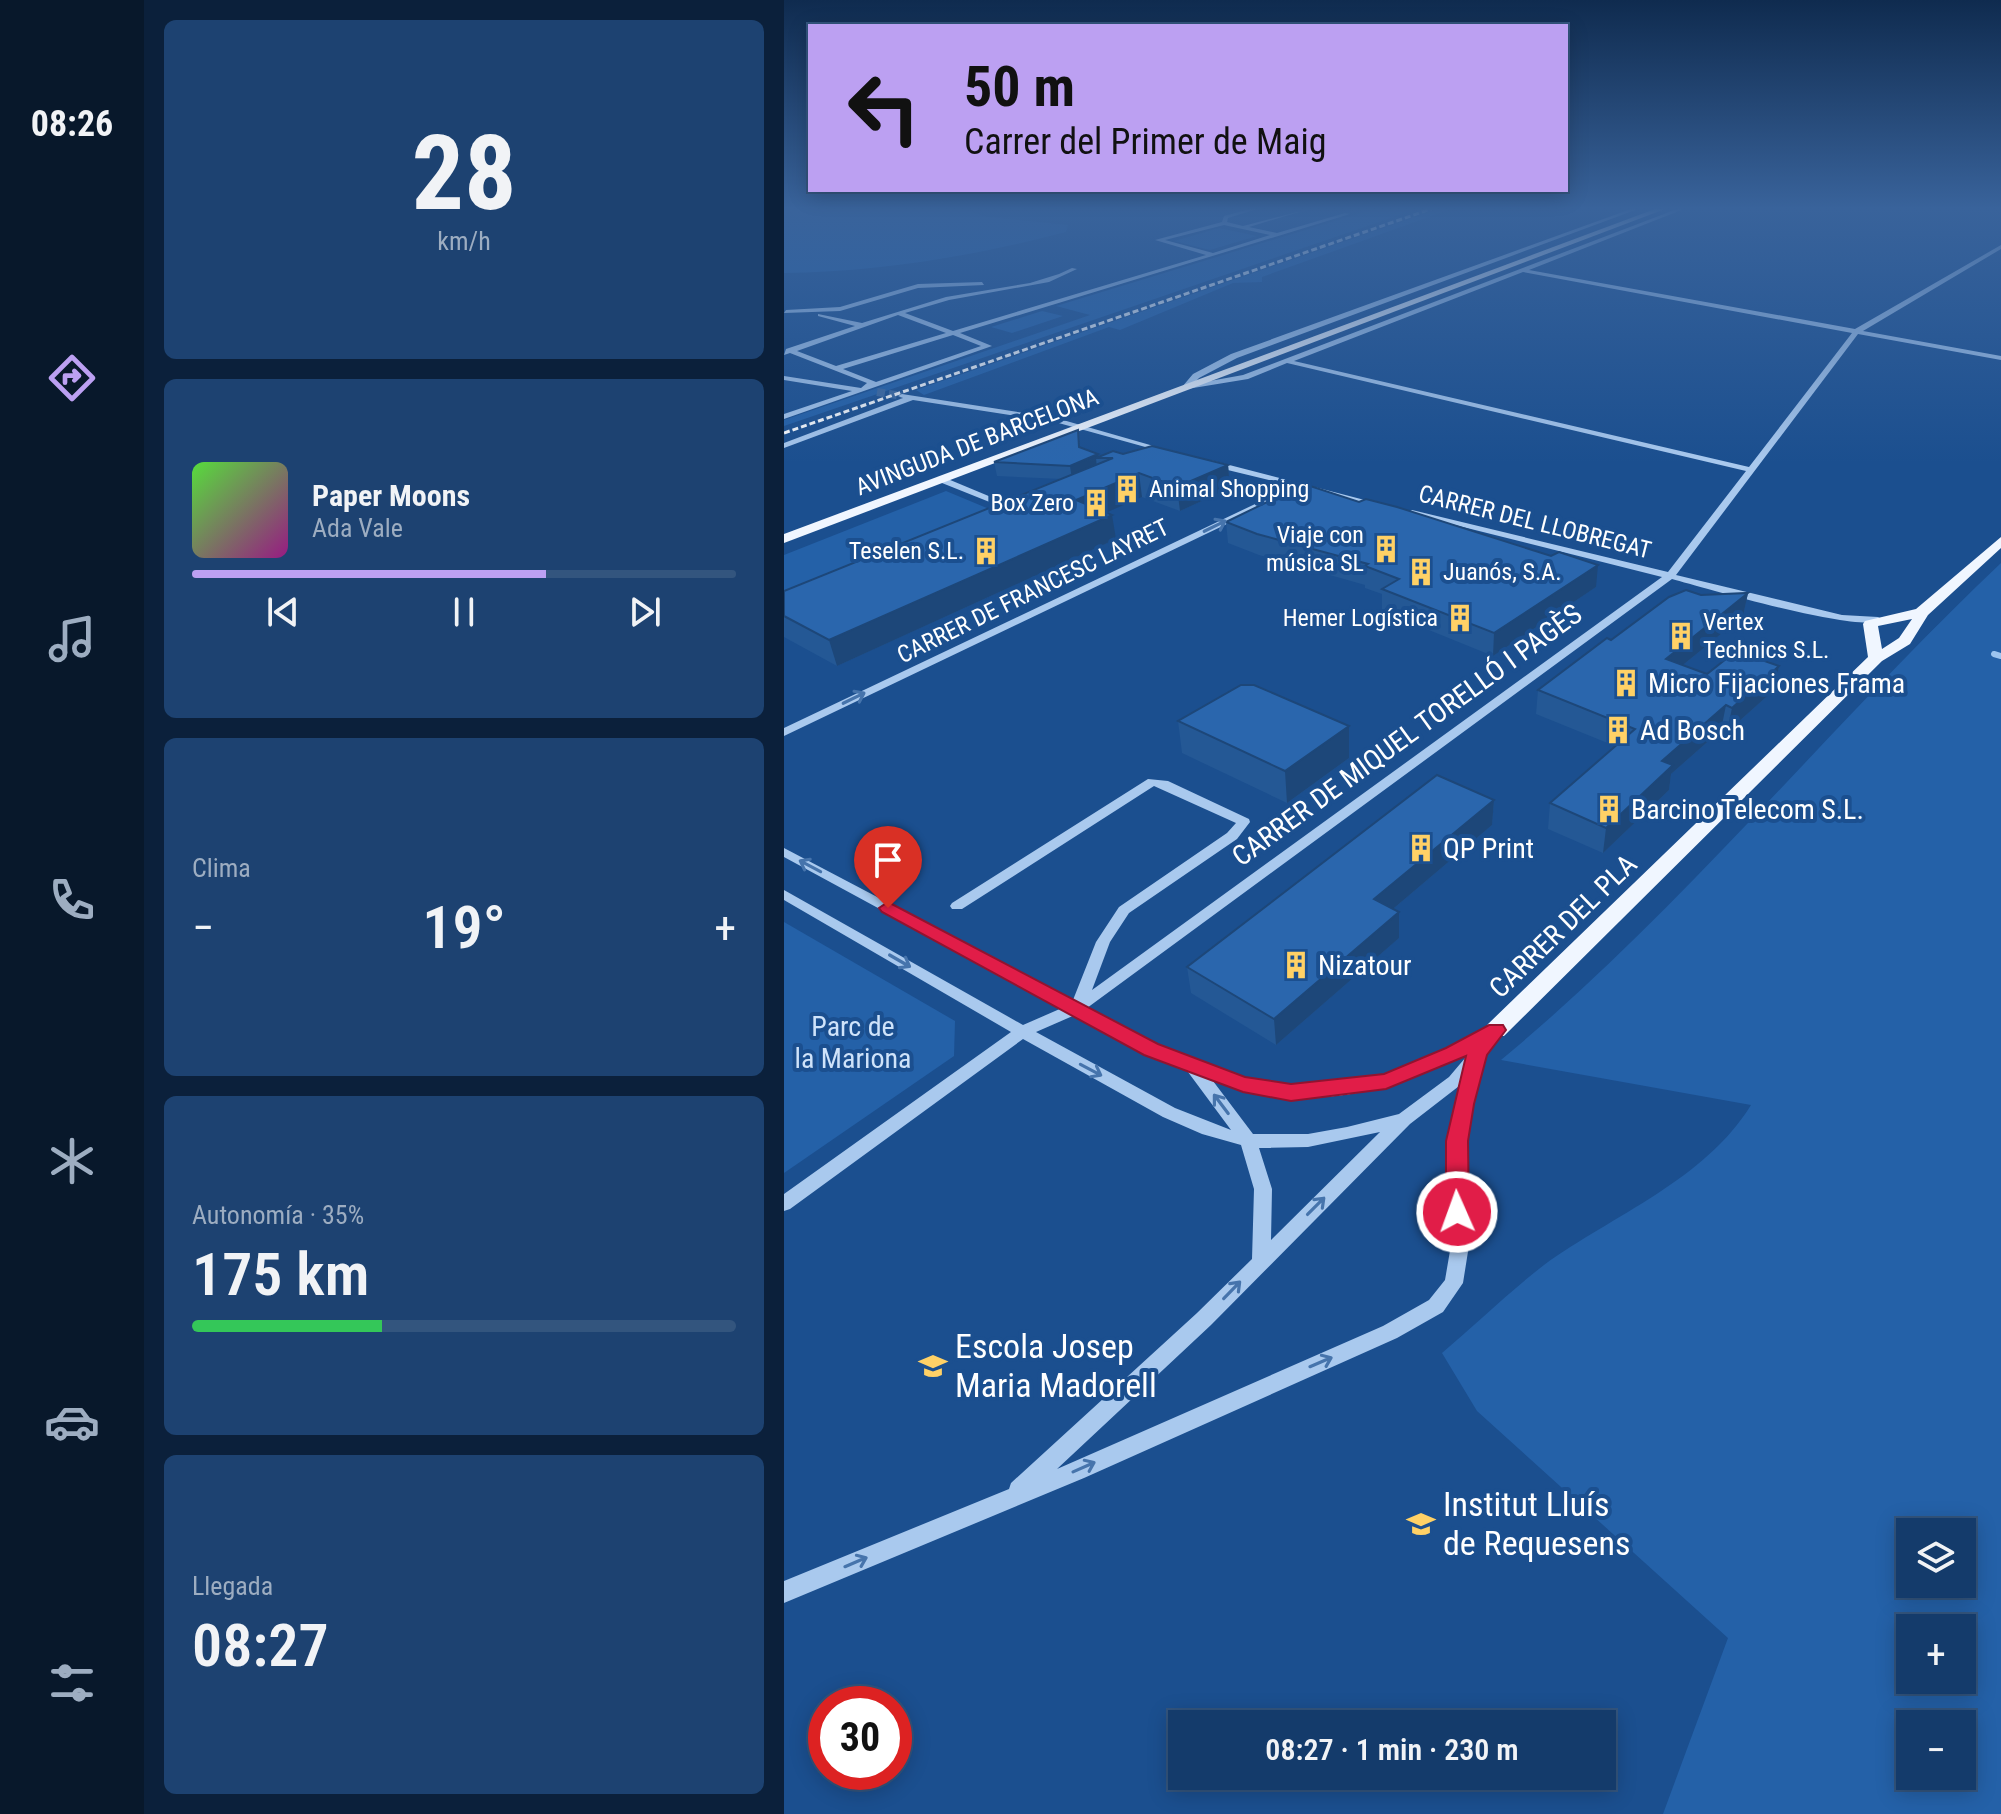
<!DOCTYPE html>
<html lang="es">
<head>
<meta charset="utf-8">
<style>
  :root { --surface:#143b6b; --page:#1d4271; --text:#f1f3f6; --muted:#9dadc1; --line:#33557e; --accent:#bca0f2 }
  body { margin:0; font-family:"Roboto Condensed",sans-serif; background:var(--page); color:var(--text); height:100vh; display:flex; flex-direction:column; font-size:30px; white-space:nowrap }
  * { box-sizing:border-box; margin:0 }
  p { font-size:26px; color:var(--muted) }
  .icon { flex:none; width:44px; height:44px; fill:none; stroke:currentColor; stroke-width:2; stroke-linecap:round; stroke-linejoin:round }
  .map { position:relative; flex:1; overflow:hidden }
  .panel { display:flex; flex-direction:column; gap:20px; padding:20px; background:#0b203b; width:640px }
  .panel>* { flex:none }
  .top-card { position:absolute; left:24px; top:24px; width:760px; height:168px; border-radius:0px; box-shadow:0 4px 20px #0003,0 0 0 2px var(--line); background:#bca0f2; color:#111; overflow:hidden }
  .tools { position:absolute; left:1112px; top:1518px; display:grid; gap:16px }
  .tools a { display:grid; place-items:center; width:80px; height:80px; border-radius:0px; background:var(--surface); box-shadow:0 4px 20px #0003,0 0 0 2px var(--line); font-size:40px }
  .speed { position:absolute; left:24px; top:1686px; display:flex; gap:16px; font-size:40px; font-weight:700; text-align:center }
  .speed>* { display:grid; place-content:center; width:104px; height:104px; border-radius:50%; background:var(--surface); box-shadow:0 4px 20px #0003,0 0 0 2px var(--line); line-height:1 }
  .speed .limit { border:12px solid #d22; background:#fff; color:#111 }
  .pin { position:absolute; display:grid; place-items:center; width:68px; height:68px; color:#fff; margin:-82px -34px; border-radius:50% 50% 50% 0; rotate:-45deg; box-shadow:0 0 8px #0007 }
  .pin .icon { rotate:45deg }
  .me { position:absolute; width:88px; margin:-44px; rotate:358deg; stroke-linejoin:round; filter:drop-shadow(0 0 6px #0008) }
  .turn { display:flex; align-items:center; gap:28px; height:168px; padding:0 24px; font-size:36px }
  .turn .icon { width:104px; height:104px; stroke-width:2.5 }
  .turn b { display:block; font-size:56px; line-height:68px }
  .big { font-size:60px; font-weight:600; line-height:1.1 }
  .panel .widget { flex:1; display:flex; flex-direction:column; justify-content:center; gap:12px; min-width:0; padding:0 28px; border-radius:12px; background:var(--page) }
  .panel .dial { align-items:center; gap:0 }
  .dial b { font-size:104px; line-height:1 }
  .song { display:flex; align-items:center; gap:24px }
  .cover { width:96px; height:96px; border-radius:12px; background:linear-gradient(135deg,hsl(110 70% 55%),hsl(310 70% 35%)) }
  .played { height:8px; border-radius:4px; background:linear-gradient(90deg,var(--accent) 65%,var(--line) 65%) }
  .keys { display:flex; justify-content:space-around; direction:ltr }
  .heat { display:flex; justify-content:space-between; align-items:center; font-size:44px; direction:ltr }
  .charge { height:12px; border-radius:6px; background:linear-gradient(90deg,#34c759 35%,var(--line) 0) }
  .trip { position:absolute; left:384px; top:1710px; width:448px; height:80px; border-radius:0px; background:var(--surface); box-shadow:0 4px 20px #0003,0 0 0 2px var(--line); font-weight:600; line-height:80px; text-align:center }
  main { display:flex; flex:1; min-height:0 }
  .dock { display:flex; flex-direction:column; width:144px; justify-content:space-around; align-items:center; background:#08182b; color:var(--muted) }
  .dock .icon { width:56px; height:56px }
  .dock .selected { color:var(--accent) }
  .dock b { font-size:36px; color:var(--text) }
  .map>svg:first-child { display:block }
  .green { fill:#2461a8; fill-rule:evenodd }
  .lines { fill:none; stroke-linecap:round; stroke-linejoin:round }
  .stream { stroke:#9cc4f0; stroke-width:6 }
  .minor-tunnel { stroke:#3d69a0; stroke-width:8; stroke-dasharray:8 4; stroke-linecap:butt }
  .minor { fill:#a9c9ee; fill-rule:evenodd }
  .major { fill:#f0f6ff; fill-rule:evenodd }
  .rail { stroke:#fff; stroke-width:3; stroke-dasharray:6 3; stroke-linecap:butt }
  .wall { fill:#245895 }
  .shaded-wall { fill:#1d4779 }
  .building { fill:#2a66ad; stroke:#1d4779; stroke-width:2 }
  .oneway { stroke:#4674ac }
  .route { fill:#e11d48; stroke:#92132f; stroke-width:2 }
  .labels { text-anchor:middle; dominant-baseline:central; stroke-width:8; stroke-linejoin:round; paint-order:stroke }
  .far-street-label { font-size:24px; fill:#fff; stroke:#1b4f8f }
  .far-poi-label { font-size:24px; fill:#fff; stroke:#1b4f8f; text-anchor:end }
  .poi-label { font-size:28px; fill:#fff; stroke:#1b4f8f; text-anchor:start }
  .street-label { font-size:28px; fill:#fff; stroke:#1b4f8f }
  .park-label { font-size:28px; fill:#cfe3fa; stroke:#1b4f8f }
  .near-poi-label { font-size:34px; fill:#fff; stroke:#1b4f8f; text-anchor:start }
</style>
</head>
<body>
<main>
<nav class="dock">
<b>08:26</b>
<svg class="icon selected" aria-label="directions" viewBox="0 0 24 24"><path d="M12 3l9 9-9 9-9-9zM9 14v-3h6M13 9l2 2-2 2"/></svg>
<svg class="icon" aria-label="music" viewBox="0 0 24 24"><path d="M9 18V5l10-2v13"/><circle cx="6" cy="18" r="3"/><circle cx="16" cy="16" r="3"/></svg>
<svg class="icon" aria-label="phone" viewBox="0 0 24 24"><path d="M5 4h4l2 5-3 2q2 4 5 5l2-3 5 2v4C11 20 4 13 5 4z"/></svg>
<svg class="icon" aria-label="climate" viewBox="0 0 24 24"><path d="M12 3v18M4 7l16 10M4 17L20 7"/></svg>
<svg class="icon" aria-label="car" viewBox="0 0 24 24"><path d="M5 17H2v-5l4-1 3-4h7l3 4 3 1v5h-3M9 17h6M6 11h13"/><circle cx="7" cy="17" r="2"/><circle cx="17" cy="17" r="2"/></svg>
<svg class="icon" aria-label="filters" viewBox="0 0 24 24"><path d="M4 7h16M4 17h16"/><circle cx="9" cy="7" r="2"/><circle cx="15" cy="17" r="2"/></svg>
</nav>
<section class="panel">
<div class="widget dial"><b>28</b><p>km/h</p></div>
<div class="widget">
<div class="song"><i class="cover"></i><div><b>Paper Moons</b><p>Ada Vale</p></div></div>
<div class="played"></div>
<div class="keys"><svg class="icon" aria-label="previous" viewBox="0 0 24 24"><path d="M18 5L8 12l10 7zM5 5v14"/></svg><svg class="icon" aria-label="pause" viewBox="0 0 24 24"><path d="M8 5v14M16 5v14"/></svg><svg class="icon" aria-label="next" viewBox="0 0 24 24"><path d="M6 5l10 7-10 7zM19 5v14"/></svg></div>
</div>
<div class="widget"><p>Clima</p>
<div class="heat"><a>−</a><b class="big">19°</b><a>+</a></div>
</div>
<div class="widget"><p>Autonomía · 35%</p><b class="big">175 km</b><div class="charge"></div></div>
<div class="widget"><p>Llegada</p><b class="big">08:27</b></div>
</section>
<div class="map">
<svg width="1217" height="1814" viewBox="0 0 1217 1814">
  <rect width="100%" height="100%" fill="#1b4f8f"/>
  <g class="green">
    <path d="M0,209H177L204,217L284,225L282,232C190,256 95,272 0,273Z"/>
    <path d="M590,209H633L0,426V420L306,315L272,306Z"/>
    <path d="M654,209H667L478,277V282L449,283L336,330L325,327L140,395L132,390Z"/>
    <path d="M435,228L473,236L426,250L390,241Z"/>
    <path d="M258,311L279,316L228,333L207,327Z"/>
    <path d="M162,491L210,511L0,596V555Z"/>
    <path d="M1217,563V1814H879L944,1638L693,1411L658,1353C692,1324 725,1292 760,1265C829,1215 921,1180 967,1105L717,1060C898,910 1047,724 1217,563ZM1126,1532H1178V1584H1126ZM1126,1628H1178V1680H1126ZM1126,1724H1178V1776H1126Z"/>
    <path d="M0,922L171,1021L170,1056L0,1173Z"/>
  </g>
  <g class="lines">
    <path class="stream" d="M1210,654L1217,656"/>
    <path class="minor-tunnel" d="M93,392L118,396"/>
    <g class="minor">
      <path d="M466,209H473L444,218L443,222L459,226L525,209L465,227L493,233L561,213L566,214L176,333L208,346L0,419V414L68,391L0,380V376L77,388L83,383L6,353L0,355L2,349L71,326L34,316V314L78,323L162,297L246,283L275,274L288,268L293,269L265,282L165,300L121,313L169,331L422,255L371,240L438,222L440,216ZM440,225L486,235L429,253L381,240ZM114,315L162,333L52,366L13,351ZM169,335L197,346L92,382L59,369Z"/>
      <path d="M847,209H854L453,358L415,378L409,384L459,375L893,209H900L745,270L1071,329L1217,245V249L1079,331L1217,356V360L1074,334L892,575L1058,615L1094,617L1099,620C1077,634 921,588 888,579L303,1008C393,1056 484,1105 588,1078C630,1067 669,1046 707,1026H717L720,1030L717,1034L695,1046L700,1048L702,1052L681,1141L682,1212L686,1239L679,1283L659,1312L613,1338L300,1478L0,1603V1581L225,1489L227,1483L413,1313L468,1259L470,1189L457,1145L418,1134L379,1117L239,1039L6,1209L0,1211V1194L227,1032L0,900V890L239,1025L278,1008L0,857V848L289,1000L312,942L335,907L443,833L452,823L370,786L178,909H168L166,906L168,903L364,779L384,781L465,819L466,822L453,839L345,913L326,942L308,990L878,577L623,513L628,510L884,572L962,471L503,363L464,379L403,389L398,387L409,374L447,354ZM739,272L1068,333L965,467L510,361ZM291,1015L351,1047L404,1072L447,1130L391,1108L252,1032ZM687,1051L665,1077L615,1114L563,1127L524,1134H469L429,1081C523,1114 601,1095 687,1051ZM679,1083L665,1141L664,1212L668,1239L661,1280L645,1300L599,1326L273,1469L427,1325L626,1124ZM596,1132L487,1240L488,1189L475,1148L524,1147Z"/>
      <path d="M198,282L200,285L134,288L56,311L0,313L2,310L56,307L134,284Z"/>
      <path d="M118,394L272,418L387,451L383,453L271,422L129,400L0,448V443L119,398L114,396Z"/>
      <path d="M426,460L600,505L596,508L518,488L0,736V728L509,486L423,465L422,463Z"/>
      <path d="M153,477H159L236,509L228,511L153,481Z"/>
    </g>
    <g class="major">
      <path d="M871,209H881L0,543V534Z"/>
      <path d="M1217,537V548L1144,615L1126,644L1098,661L720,1036H704L701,1030L704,1024L1084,657L1079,624L1081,621L1132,609ZM1128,619L1115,638L1098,649L1094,626Z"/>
    </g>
    <path class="rail" d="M0,433L647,209"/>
  </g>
  <g class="wall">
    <path d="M296,448L315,456L339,454L444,465L446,488L396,511L358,497L322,512L332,539L53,666L0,637V591L278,479L213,476L210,462Z"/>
    <path d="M442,522L812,587L709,656L598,611V594L581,588V585L475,555L444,543Z"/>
    <path d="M964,593L959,616L899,665L923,674L995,666L990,690L943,732L937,730L887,774L885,790L819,853L764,829L766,803L831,746L752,714L754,690L827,640L917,595Z"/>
    <path d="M394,721L565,758L503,803L398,753Z"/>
    <path d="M710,800L708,825L609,909L615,938L492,1045L407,993L403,967Z"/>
  </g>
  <g class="shaded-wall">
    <path d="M314,454L315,458H312L313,469L288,479L286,466Z"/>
    <path d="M444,465L446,488L396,511L393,487Z"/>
    <path d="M355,473L358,497L296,524L292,500Z"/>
    <path d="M328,515L332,539L53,666L45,640Z"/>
    <path d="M814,565L812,587L709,656L710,633Z"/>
    <path d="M964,593L959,616L878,682L882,659Z"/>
    <path d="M995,666L990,690L943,732L948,708Z"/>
    <path d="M942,705L937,730L887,774L885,790L819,853L822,828L878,761Z"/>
    <path d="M565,726V758L503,803L501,771Z"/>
    <path d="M710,800L708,825L590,925V899Z"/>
    <path d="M615,912V938L492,1045L490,1019Z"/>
  </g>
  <g class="building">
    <path d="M294,430L295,447L314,454L286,466L210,462Z"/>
    <path d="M368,446L444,465L393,487L355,473L292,500L328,515L45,640L0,616V591L329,458H312L329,451L339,454Z"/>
    <path d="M520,484L575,502L582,499L613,507L767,556L775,552L814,565L710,633L598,589L615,579L581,566L584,564L473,534L442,522Z"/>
    <path d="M902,590L917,595L964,593L882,659L923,674L952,651L995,666L948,708L942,705L878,761L889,765L822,828L766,803L851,729L754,690L823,638L827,640L885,597Z"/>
    <path d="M457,685H470L565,726L501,771L394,721Z"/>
    <path d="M653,775L710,800L590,899L615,912L490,1019L403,967Z"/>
  </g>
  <defs><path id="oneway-shaft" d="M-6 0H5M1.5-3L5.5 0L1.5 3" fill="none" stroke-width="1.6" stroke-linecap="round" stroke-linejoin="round" transform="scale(2)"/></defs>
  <g class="oneway">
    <use href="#oneway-shaft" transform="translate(431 526) rotate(-26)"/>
    <use href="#oneway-shaft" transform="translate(70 698) rotate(-26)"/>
    <use href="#oneway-shaft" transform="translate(26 866) rotate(-152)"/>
    <use href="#oneway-shaft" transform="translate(116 961) rotate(30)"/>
    <use href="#oneway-shaft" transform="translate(307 1070) rotate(28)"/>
    <use href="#oneway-shaft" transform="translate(437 1104) rotate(-127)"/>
    <use href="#oneway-shaft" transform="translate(532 1206) rotate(-45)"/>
    <use href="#oneway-shaft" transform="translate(448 1290) rotate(-46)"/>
    <use href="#oneway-shaft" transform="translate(537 1362) rotate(-23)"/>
    <use href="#oneway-shaft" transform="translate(300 1467) rotate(-24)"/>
    <use href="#oneway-shaft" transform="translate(72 1562) rotate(-23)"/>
  </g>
  <linearGradient id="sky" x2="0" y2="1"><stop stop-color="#0f2b4f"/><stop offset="0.45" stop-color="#39639b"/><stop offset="1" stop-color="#39639b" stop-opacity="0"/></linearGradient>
  <rect width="1217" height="463" fill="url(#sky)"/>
  <path class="route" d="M104,902L374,1044L461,1077L507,1084L600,1074L662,1048L705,1025H719L722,1030L703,1055L690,1104L684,1141L685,1212L682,1219L673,1222L665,1219L662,1212V1141L682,1056L602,1089L507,1101L459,1092L360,1055L98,912L95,908Z"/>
  <defs>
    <symbol id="building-bare" viewBox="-9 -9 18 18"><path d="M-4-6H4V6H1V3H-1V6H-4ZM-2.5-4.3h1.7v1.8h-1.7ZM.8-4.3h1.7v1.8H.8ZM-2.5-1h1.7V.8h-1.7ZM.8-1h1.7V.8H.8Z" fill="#ffd166" stroke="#1b4f8f" stroke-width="2.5" paint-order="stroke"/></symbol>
    <symbol id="school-bare" viewBox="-9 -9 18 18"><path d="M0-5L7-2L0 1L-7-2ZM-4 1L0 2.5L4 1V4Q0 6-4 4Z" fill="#ffd166" stroke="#1b4f8f" stroke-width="2.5" paint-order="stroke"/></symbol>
  </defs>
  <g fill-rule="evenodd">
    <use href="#building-bare" x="323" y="469" width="40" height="40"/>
    <use href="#building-bare" x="292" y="483" width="40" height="40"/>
    <use href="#building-bare" x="582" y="529" width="40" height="40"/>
    <use href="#building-bare" x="182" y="531" width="40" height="40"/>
    <use href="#building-bare" x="617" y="552" width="40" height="40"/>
    <use href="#building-bare" x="656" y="598" width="40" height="40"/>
    <use href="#building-bare" x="877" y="616" width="40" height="40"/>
    <use href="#building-bare" x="822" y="663" width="40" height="40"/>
    <use href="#building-bare" x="814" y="710" width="40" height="40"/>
    <use href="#building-bare" x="805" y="789" width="40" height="40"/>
    <use href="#building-bare" x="617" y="828" width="40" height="40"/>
    <use href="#building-bare" x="492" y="945" width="40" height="40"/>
    <use href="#school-bare" x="129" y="1346" width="40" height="40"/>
    <use href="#school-bare" x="617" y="1504" width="40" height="40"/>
  </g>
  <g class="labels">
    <g class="far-street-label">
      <text transform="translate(193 442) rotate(-21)">AVINGUDA DE BARCELONA</text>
      <text transform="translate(751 522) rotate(14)">CARRER DEL LLOBREGAT</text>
      <text transform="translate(249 591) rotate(-26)">CARRER DE FRANCESC LAYRET</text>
    </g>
    <g class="far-poi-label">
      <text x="365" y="489" text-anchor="start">Animal Shopping</text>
      <text x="290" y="503">Box Zero</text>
      <text x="580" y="535">Viaje con<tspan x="580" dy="28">música SL</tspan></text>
      <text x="180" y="551">Teselen S.L.</text>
      <text x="659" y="572" text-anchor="start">Juanós, S.A.</text>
      <text x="654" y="618">Hemer Logística</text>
      <text x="919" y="622" text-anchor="start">Vertex<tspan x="919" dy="28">Technics S.L.</tspan></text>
    </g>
    <g class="poi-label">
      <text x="864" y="683">Micro Fijaciones Frama</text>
      <text x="856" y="730">Ad Bosch</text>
      <text x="847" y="809">Barcino Telecom S.L.</text>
      <text x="659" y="848">QP Print</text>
      <text x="534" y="965">Nizatour</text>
    </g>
    <g class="street-label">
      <text transform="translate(623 735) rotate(-36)">CARRER DE MIQUEL TORELLÓ I PAGÈS</text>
      <text transform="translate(779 926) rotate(-44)">CARRER DEL PLA</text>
    </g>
    <g class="park-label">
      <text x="69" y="1026">Parc de<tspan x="69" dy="32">la Mariona</tspan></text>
    </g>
    <g class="near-poi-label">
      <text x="171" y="1346">Escola Josep<tspan x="171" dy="39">Maria Madorell</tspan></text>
      <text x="659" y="1504">Institut Lluís<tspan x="659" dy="39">de Requesens</tspan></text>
    </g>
  </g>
</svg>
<div class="tools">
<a><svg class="icon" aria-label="layers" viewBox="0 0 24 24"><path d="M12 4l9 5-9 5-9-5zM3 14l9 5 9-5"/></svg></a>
<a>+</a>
<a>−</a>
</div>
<div class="speed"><div class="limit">30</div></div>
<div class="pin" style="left:104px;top:908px;background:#d93025"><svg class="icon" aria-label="arrive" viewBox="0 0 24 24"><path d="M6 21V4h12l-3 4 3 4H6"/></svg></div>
<svg class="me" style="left:673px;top:1212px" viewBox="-20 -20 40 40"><circle r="17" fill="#e11d48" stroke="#fff" stroke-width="3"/><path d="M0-11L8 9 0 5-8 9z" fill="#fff"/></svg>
<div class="trip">08:27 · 1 min · 230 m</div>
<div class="top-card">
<div class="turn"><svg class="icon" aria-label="left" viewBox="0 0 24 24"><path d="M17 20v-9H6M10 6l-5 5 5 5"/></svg><div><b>50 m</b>Carrer del Primer de Maig</div></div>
</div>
</div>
</main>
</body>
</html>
